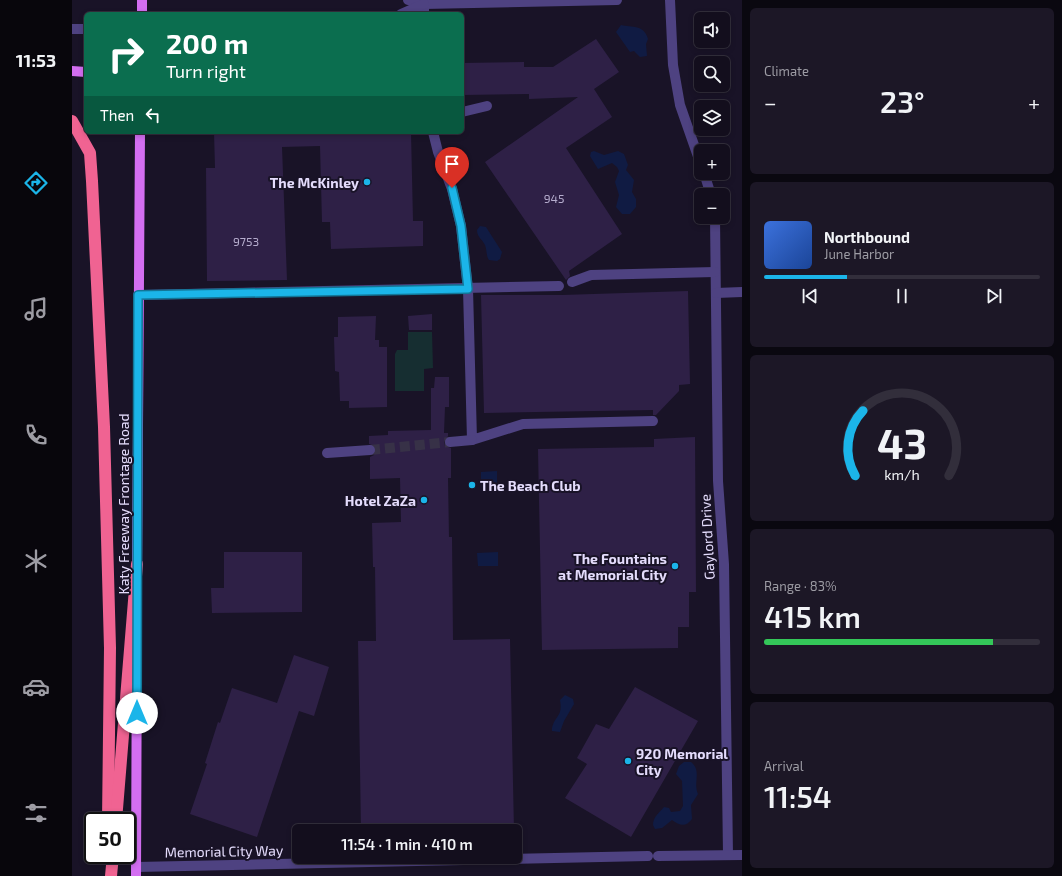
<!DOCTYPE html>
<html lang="en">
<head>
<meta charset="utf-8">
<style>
  :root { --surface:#130e1d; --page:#1c1726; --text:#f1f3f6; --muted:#9d9ca4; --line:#322e3b; --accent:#1bb5e9 }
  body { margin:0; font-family:"Exo 2",sans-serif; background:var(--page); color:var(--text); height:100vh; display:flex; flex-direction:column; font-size:15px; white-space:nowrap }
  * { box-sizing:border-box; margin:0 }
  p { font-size:13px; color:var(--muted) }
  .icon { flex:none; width:22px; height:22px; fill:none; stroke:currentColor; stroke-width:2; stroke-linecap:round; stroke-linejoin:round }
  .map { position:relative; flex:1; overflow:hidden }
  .side { display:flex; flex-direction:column; gap:8px; padding:8px; background:#0a0810; width:320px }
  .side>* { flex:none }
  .guide { position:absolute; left:12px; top:12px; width:380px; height:122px; border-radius:6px; box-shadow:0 2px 6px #0003,0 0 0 1px var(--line); background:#0b6e4f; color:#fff; overflow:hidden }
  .buttons { position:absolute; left:622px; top:12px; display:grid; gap:8px }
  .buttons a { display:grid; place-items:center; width:36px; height:36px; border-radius:6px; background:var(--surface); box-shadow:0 2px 6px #0003,0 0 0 1px var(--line); font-size:20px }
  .speed { position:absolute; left:12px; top:812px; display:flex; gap:8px; font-size:20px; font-weight:700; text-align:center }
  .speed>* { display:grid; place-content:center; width:52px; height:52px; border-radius:50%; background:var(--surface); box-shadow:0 2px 6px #0003,0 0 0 1px var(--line); line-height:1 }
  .speed .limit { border:2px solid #111; border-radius:6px; background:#fff; color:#111 }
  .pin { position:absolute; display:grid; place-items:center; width:34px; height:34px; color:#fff; margin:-41px -17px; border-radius:50% 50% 50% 0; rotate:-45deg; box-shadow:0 0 4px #0007 }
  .pin .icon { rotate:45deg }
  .me { position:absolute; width:44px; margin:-22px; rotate:0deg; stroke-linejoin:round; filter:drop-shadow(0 0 3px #0008) }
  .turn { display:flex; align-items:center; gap:14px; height:84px; padding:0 16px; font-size:18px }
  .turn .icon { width:52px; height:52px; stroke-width:2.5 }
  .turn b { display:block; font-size:28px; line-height:34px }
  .then { display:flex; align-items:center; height:38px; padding:0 16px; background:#0003; gap:8px; font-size:15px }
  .big { font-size:30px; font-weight:600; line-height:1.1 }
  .side .card { flex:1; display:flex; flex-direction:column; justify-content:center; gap:6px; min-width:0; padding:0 14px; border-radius:6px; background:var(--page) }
  .side .dial { align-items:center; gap:0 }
  .dial svg { height:104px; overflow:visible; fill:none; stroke:var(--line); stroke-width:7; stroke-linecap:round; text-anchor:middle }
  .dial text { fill:var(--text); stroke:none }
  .song { display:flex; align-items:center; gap:12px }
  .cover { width:48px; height:48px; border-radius:6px; background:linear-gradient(135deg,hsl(220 70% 55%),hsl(220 70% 35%)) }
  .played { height:4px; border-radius:2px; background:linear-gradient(90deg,var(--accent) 30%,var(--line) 30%) }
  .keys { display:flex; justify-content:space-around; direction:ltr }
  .heat { display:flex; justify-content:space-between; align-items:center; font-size:22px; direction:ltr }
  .charge { height:6px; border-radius:3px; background:linear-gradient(90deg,#34c759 83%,var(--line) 0) }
  .trip { position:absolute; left:220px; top:824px; width:230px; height:40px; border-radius:6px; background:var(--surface); box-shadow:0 2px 6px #0003,0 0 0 1px var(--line); font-weight:600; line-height:40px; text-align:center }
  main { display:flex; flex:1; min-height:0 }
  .tab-bar { display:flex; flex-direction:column; width:72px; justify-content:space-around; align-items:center; background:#08060c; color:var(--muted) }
  .tab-bar .icon { width:28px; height:28px }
  .tab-bar .current { color:var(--accent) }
  .tab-bar b { font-size:18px; color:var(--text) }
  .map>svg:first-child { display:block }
  .green { fill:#162e31 }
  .water { fill:#101b43 }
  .building { fill:#2e2046 }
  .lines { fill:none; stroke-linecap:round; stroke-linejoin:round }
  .minor-tunnel { stroke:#373147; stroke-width:10; stroke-dasharray:10 5; stroke-linecap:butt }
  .minor { stroke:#4e4281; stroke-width:10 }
  .major { stroke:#d36ef1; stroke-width:10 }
  .highway { stroke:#f06392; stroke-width:12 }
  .route-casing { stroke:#127697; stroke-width:10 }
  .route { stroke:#1bb5e9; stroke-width:7 }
  .poi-dot { fill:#1bb5e9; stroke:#191327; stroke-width:1.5 }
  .labels { text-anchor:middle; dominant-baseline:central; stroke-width:4; stroke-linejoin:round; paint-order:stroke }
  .number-label { font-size:12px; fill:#b6adce }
  .poi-label { font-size:14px; font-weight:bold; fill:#e4dcfc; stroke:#191327; text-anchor:end }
  .street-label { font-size:14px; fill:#e4dcfc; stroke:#191327 }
</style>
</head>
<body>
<main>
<nav class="tab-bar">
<b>11:53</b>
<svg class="icon current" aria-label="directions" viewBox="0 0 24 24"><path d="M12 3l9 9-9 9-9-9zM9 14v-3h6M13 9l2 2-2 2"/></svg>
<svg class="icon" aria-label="music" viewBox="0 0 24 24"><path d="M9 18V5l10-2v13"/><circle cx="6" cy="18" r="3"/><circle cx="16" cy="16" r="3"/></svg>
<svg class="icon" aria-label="phone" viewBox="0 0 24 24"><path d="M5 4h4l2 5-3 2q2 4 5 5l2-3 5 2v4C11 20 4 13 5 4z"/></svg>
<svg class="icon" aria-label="climate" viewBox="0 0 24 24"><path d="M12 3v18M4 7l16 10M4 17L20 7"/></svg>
<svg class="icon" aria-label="car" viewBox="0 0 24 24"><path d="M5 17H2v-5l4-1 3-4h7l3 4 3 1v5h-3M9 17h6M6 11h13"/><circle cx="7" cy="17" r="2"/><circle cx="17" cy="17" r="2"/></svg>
<svg class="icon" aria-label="filters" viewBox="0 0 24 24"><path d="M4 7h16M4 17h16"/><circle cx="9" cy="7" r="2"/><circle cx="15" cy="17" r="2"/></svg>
</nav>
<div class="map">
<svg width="670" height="876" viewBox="0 0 670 876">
  <rect width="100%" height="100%" fill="#191327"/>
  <path class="green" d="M336,332H360L361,368L352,369V391H323V354L325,350H336Z"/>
  <g class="water">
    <path d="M549,25C560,28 572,24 576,39L574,44L575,56L568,57L562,51L558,52L544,32Z"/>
    <path d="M522,151L532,155L546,151L552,154L556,165L554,170L562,180L560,192L564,199V207L558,214H550L544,207L547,195L543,182L547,171L545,167L540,163L526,169L518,156L519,152Z"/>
    <path d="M408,226L414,227L430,252L428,259L425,261L417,260C414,256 415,250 413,245C410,239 405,237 405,230Z"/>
    <path d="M425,471V485H413V490L409,491V472Z"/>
    <path d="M426,552V566H406L405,553Z"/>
    <path d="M493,695L501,699L502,704L492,721L488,732L480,731V728C483,715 491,717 488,700Z"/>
    <path d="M612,762H619C630,771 621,782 626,794L619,805L620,819C614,827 608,826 600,820L590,828L583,829L581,825C581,817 587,813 592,807L597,808L599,812L608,811L611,806L610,781L604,774L607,766Z"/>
  </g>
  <g class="building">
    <path d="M524,39L547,72L522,89L540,117L494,148L550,234L497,271L498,276L494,280L413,162L506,97L457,99V94L390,95V63L452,62V67H481Z"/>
    <path d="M142,132H339L341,221H351V246L259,249L258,222H250L248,146L210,147L215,280L135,281L134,168H143Z"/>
    <path d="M616,291L618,384L607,385V391L584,415H581V410L412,413L409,295H490Z"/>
    <path d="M360,314V330H337L336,316Z"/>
    <path d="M304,316L303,340H307V347H315V407L277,408V401H268L267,372L263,371L262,337H266V317Z"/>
    <path d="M363,377H377V407H373L372,433H376V436L372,442L373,446L379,448V478H376L377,537H380L381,640L438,639L442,831H289L286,641H304L303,567H301L300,523L329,522L328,478L298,479V457L302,455L304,450L303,446L297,444V436L316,435V431L359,430V388H362Z"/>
    <path d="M623,437L624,592H617V627H606V648L470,650L466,449L582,447V439Z"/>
    <path d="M152,552H230V612L140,613L139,588H152Z"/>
    <path d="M222,655L257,667L242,716L227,711L185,837L118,814L135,764L133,763L146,722L148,723L160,688L205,703Z"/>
    <path d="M563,687L626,721L559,837L493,798L515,764L505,758L524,724L537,729Z"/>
  </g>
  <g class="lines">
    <path class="minor-tunnel" d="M298,450L378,442"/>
    <g class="minor">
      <path d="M336,0L352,4L545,0"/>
      <path d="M598,0L601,65L608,105L629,165"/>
      <path d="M352,4V14"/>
      <path d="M329,14L352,4"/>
      <path d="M0,29H14"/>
      <path d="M390,112L415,106"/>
      <path d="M361,132L366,152L380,189L389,226L396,289L400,440L451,424L581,421"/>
      <path d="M632,173L639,195"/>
      <path d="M643,217L646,481L652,564L656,855"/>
      <path d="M500,282L519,275L643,272"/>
      <path d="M644,293L670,292"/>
      <path d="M66,295L487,286"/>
      <path d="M378,442L400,440"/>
      <path d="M255,453L298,450"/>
      <path d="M586,856L670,855"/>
      <path d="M64,867L576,856"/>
    </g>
    <g class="major">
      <path d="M70,14V0"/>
      <path d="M0,71L14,72"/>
      <path d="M65,572L68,132"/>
      <path d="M64,876L65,624"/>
    </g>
    <g class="highway">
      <path d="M0,121L18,153L20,181L32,427L38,648L36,821"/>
      <path d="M44,821L65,564"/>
      <path d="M39,876L41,855"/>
    </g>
  </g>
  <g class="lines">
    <defs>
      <path id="route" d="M65,713L66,295L396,289L389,226L380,188"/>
    </defs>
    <use href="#route" class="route-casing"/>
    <use href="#route" class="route"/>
  </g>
  <g class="poi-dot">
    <circle cx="295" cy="182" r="4"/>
    <circle cx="400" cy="485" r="4"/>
    <circle cx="352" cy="500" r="4"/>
    <circle cx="603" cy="566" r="4"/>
    <circle cx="556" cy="761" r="4"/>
  </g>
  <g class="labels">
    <g class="number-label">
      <text x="482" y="198">945</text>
      <text x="174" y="241">9753</text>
    </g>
    <g class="poi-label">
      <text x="287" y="182">The McKinley</text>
      <text x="408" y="485" text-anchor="start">The Beach Club</text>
      <text x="344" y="500">Hotel ZaZa</text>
      <text x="595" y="558">The Fountains<tspan x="595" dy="16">at Memorial City</tspan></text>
      <text x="564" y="753" text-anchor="start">920 Memorial<tspan x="564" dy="16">City</tspan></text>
    </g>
    <g class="street-label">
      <text transform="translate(51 504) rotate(-90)">Katy Freeway Frontage Road</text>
      <text transform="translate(635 537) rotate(-93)">Gaylord Drive</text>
      <text transform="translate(152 851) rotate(-1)">Memorial City Way</text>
    </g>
  </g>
</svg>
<div class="buttons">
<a><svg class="icon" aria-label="sound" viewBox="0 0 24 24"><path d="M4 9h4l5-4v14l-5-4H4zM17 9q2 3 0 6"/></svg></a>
<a><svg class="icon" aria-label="search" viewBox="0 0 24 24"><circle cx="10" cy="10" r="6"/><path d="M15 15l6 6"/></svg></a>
<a><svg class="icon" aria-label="layers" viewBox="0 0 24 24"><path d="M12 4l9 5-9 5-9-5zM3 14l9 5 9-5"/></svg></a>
<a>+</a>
<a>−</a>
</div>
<div class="speed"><div class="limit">50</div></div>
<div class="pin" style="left:380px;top:188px;background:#d93025"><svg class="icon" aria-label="arrive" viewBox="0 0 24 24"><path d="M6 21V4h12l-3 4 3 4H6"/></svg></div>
<svg class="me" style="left:65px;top:713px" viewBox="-20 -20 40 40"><circle r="19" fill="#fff"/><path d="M0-13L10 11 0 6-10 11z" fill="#1bb5e9"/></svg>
<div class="trip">11:54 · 1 min · 410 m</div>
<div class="guide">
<div class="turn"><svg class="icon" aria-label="right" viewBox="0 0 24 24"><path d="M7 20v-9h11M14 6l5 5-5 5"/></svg><div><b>200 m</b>Turn right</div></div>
<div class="then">Then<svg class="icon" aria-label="left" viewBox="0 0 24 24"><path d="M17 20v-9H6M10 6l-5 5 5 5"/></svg></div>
</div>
</div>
<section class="side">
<div class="card"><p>Climate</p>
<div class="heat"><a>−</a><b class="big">23°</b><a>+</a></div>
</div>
<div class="card">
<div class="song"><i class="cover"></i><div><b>Northbound</b><p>June Harbor</p></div></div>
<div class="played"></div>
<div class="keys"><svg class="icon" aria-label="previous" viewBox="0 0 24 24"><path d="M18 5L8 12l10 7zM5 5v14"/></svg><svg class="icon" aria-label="pause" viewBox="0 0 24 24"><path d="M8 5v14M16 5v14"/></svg><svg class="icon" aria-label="next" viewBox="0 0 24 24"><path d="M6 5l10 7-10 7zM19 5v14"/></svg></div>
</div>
<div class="card dial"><svg viewBox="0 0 100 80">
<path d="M14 69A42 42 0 1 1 86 69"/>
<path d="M14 69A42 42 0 0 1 20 19" stroke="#1bb5e9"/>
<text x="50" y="56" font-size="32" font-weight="700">43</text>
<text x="50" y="72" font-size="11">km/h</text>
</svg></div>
<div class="card"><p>Range · 83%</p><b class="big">415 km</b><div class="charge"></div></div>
<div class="card"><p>Arrival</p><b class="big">11:54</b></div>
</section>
</main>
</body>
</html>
